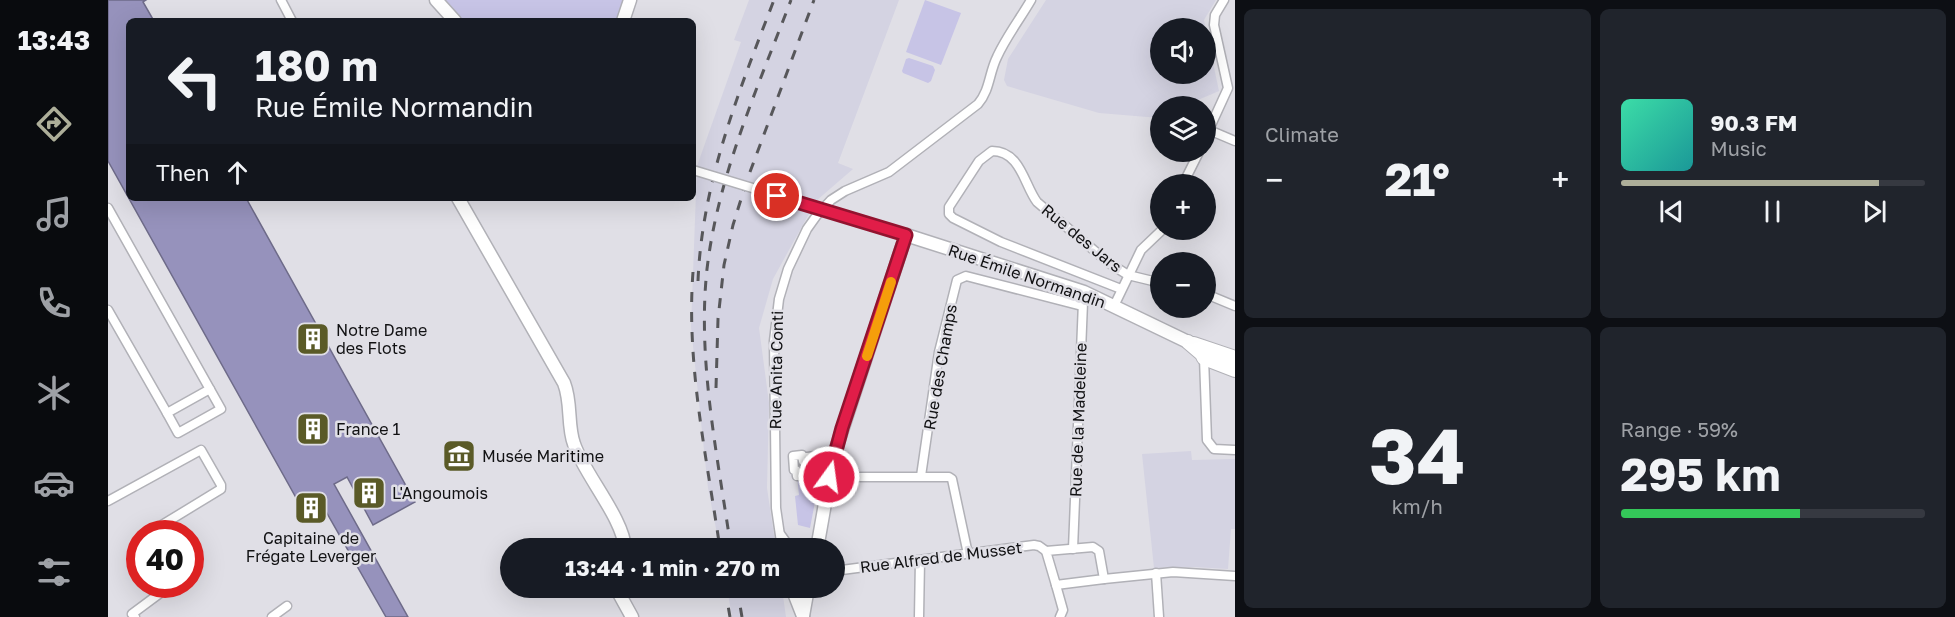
<!DOCTYPE html>
<html lang="en">
<head>
<meta charset="utf-8">
<style>
  :root { --surface:#171b24; --page:#20242c; --text:#f1f3f6; --muted:#9ea1a6; --line:#363941; --accent:#adae99 }
  body { margin:0; font-family:"Golos Text",sans-serif; background:var(--page); color:var(--text); height:100vh; display:flex; flex-direction:column; font-size:22px; white-space:nowrap }
  * { box-sizing:border-box; margin:0 }
  p { font-size:20px; color:var(--muted) }
  .icon { flex:none; width:33px; height:33px; fill:none; stroke:currentColor; stroke-width:2; stroke-linecap:round; stroke-linejoin:round }
  .map { position:relative; flex:1; overflow:hidden }
  .panel { display:flex; flex-direction:column; gap:9px; padding:9px; background:#0d0f14; width:720px }
  .panel>* { flex:none }
  .top-card { position:absolute; left:18px; top:18px; width:570px; height:183px; border-radius:9px; box-shadow:0 6px 24px #0002; background:#171b24; color:var(--text); overflow:hidden }
  .tools { position:absolute; left:1042px; top:18px; display:grid; gap:12px }
  .tools a { display:grid; place-items:center; width:66px; height:66px; border-radius:50%; background:var(--surface); box-shadow:0 6px 24px #0002; font-size:30px }
  .speed { position:absolute; left:18px; top:520px; display:flex; gap:12px; font-size:30px; font-weight:700; text-align:center }
  .speed>* { display:grid; place-content:center; width:78px; height:78px; border-radius:50%; background:var(--surface); box-shadow:0 6px 24px #0002; line-height:1 }
  .speed .limit { border:9px solid #d22; background:#fff; color:#111 }
  .pin { position:absolute; display:grid; place-items:center; width:51px; height:51px; color:#fff; margin:-26px; border:3px solid #fff; border-radius:50%; box-shadow:0 2px 6px #0007 }
  .me { position:absolute; width:66px; margin:-33px; rotate:14deg; stroke-linejoin:round; filter:drop-shadow(0 0 4px #0008) }
  .turn { display:flex; align-items:center; gap:21px; height:126px; padding:0 30px; font-size:27px }
  .turn .icon { width:78px; height:78px; stroke-width:2.5 }
  .turn b { display:block; font-size:42px; line-height:51px }
  .then { display:flex; align-items:center; height:57px; padding:0 30px; background:#0003; gap:12px; font-size:22px }
  .big { font-size:45px; font-weight:700; line-height:1.1 }
  .panel .widget { flex:1; display:flex; flex-direction:column; justify-content:center; gap:9px; min-width:0; padding:0 21px; border-radius:9px; background:var(--page) }
  .panel .dial { align-items:center; gap:0 }
  .dial b { font-size:78px; line-height:1 }
  .song { display:flex; align-items:center; gap:18px }
  .cover { width:72px; height:72px; border-radius:9px; background:linear-gradient(135deg,hsl(160 70% 55%),hsl(180 70% 35%)) }
  .played { height:6px; border-radius:3px; background:linear-gradient(90deg,var(--accent) 85%,var(--line) 85%) }
  .keys { display:flex; justify-content:space-around; direction:ltr }
  .heat { display:flex; justify-content:space-between; align-items:center; font-size:33px; direction:ltr }
  .charge { height:9px; border-radius:4px; background:linear-gradient(90deg,#34c759 59%,var(--line) 0) }
  .panel .tiles { flex:1; display:grid; gap:9px; grid-template-columns:repeat(2,1fr) }
  .trip { position:absolute; left:392px; top:538px; width:345px; height:60px; border-radius:30px; background:var(--surface); box-shadow:0 6px 24px #0002; font-weight:700; line-height:60px; text-align:center }
  main { display:flex; flex:1; min-height:0 }
  .tabs { display:flex; flex-direction:column; width:108px; justify-content:space-around; align-items:center; background:#090b0e; color:var(--muted) }
  .tabs .icon { width:42px; height:42px }
  .tabs .current { color:var(--accent) }
  .tabs b { font-size:27px; color:var(--text) }
  .map>svg:first-child { display:block }
  .built { fill:#d4d3e2; fill-rule:evenodd }
  .green { fill:#c7c4e6 }
  .water { fill:#9692bc; stroke:#6e6b89; stroke-width:1.5 }
  .lines { fill:none; stroke-linecap:round; stroke-linejoin:round }
  .street-casing { stroke:#b1b1b7; stroke-width:11 }
  .secondary-casing { stroke:#b1b1b7; stroke-width:15 }
  .primary-casing { stroke:#b1b1b7; stroke-width:16 }
  .street { stroke:#fff; stroke-width:8 }
  .secondary { stroke:#fff; stroke-width:12 }
  .primary { stroke:#fff; stroke-width:14 }
  .rail { stroke:#57575a; stroke-width:3; stroke-dasharray:10 10; stroke-linecap:butt }
  .street-bridge-casing { stroke:#b1b1b7; stroke-width:11; stroke-linecap:butt }
  .street-bridge { stroke:#fff; stroke-width:8 }
  .route-casing { stroke:#92132f; stroke-width:15 }
  .route { stroke:#e11d48; stroke-width:10 }
  .slow { stroke:#f59e0b; stroke-width:10 }
  .labels { text-anchor:middle; dominant-baseline:central; stroke-width:5; stroke-linejoin:round; paint-order:stroke }
  .street-label { font-size:16px; fill:#111113; stroke:#e0dfe6 }
  .poi-label { font-size:16px; fill:#111113; stroke:#e0dfe6; text-anchor:start }
</style>
</head>
<body>
<main>
<nav class="tabs">
<b>13:43</b>
<svg class="icon current" aria-label="directions" viewBox="0 0 24 24"><path d="M12 3l9 9-9 9-9-9zM9 14v-3h6M13 9l2 2-2 2"/></svg>
<svg class="icon" aria-label="music" viewBox="0 0 24 24"><path d="M9 18V5l10-2v13"/><circle cx="6" cy="18" r="3"/><circle cx="16" cy="16" r="3"/></svg>
<svg class="icon" aria-label="phone" viewBox="0 0 24 24"><path d="M5 4h4l2 5-3 2q2 4 5 5l2-3 5 2v4C11 20 4 13 5 4z"/></svg>
<svg class="icon" aria-label="climate" viewBox="0 0 24 24"><path d="M12 3v18M4 7l16 10M4 17L20 7"/></svg>
<svg class="icon" aria-label="car" viewBox="0 0 24 24"><path d="M5 17H2v-5l4-1 3-4h7l3 4 3 1v5h-3M9 17h6M6 11h13"/><circle cx="7" cy="17" r="2"/><circle cx="17" cy="17" r="2"/></svg>
<svg class="icon" aria-label="filters" viewBox="0 0 24 24"><path d="M4 7h16M4 17h16"/><circle cx="9" cy="7" r="2"/><circle cx="15" cy="17" r="2"/></svg>
</nav>
<div class="map">
<svg width="1127" height="617" viewBox="0 0 1127 617">
  <rect width="100%" height="100%" fill="#e0dfe6"/>
  <g class="built">
    <path d="M641,0H791L730,163L745,169L708,201L665,279L651,328L661,403L659,488L668,549H612L600,488L583,327L589,166L633,42L626,40Z"/>
    <path d="M938,0H1108L1096,20L1111,91L1076,106H1053V117L1051,118L991,113L899,86L896,80L900,59ZM1053,28H1098V74H1053Z"/>
    <path d="M1083,451L1084,460L1127,459V529H1123L1120,569L1087,567L1046,568L1034,454Z"/>
    <path d="M619,588H674L678,617H624Z"/>
  </g>
  <g class="green">
    <path d="M328,0H522L515,21H347Z"/>
    <path d="M817,0L853,13L833,65L798,52Z"/>
    <path d="M801,58L825,66L827,70L823,81L820,83L795,73L794,71L798,59Z"/>
    <path d="M707,474V502L702,528L690,525L687,496L691,495L689,476Z"/>
  </g>
  <path class="water" d="M0,0H38L35,2L46,21H21V198H138L307,502L265,525L239,477L226,484L300,617H278L208,494L191,503L0,161Z"/>
  <g class="lines">
    <defs>
      <g id="street">
        <path d="M173,0L184,21"/>
        <path d="M1101,130L1127,141"/>
        <path d="M1098,136L1120,88L1106,25L1107,15L1116,0"/>
        <path d="M1075,184L1091,152"/>
        <path d="M0,208C37,275 76,342 113,409L70,433L59,413L102,389"/>
        <path d="M753,221L798,235"/>
        <path d="M1013,289L893,242L845,218L841,214V207L871,161L884,151C913,151 916,185 929,202L1001,263L1020,275L1053,283"/>
        <path d="M1098,294L1127,306"/>
        <path d="M1006,306L1033,250L1054,230"/>
        <path d="M0,310L59,413"/>
        <path d="M1096,358L1099,440L1106,449L1127,450"/>
        <path d="M694,455L695,461H700L699,457L708,456L709,463H715L713,474L689,476L688,470H686L685,456Z"/>
        <path d="M813,476L831,352L849,280L858,276L974,306"/>
        <path d="M721,477H841L844,479L860,554"/>
        <path d="M0,501L93,450L113,485V489L54,525L51,529V534"/>
        <path d="M673,535L683,549"/>
        <path d="M985,547L991,551L996,579L948,585L938,551Z"/>
        <path d="M674,549L668,508L666,341L671,299L680,269L699,229L709,215L723,200L737,191L781,172L870,104C882,90 881,73 889,57C898,37 912,19 923,0"/>
        <path d="M965,549L975,302"/>
        <path d="M726,571L926,545L931,546L938,551"/>
        <path d="M1048,573L1051,617"/>
        <path d="M996,579L1065,572L1127,576"/>
        <path d="M948,585L955,610L952,617"/>
        <path d="M27,617L24,614L63,585"/>
        <path d="M164,617L179,606"/>
        <path d="M811,617L812,560"/>
      </g>
      <g id="secondary">
        <path d="M328,0L347,21"/>
        <path d="M515,21L522,0"/>
        <path d="M350,198L456,383C464,403 459,425 466,444C476,474 516,519 517,549"/>
        <path d="M709,549L725,458L798,235L976,292L1080,342"/>
        <path d="M508,588L524,617"/>
        <path d="M684,588L695,616"/>
        <path d="M695,616L700,588"/>
      </g>
      <g id="primary">
        <path d="M1080,342L1094,354L1096,358L1127,370"/>
        <path d="M1086,344L1127,358"/>
      </g>
    </defs>
    <use href="#street" class="street-casing"/>
    <use href="#secondary" class="secondary-casing"/>
    <use href="#primary" class="primary-casing"/>
    <use href="#street" class="street"/>
    <use href="#secondary" class="secondary"/>
    <use href="#primary" class="primary"/>
    <g class="rail">
      <path d="M585,272C578,365 599,458 612,549"/>
      <path d="M590,281C594,182 631,91 666,0"/>
      <path d="M608,388L610,319L616,265L625,225L639,180L706,0"/>
      <path d="M623,549C610,457 589,362 599,269C610,175 650,87 683,0"/>
      <path d="M617,588L622,617"/>
      <path d="M629,588L634,617"/>
    </g>
    <defs>
      <path id="street-bridge" d="M585,170L753,221"/>
    </defs>
    <use href="#street-bridge" class="street-bridge-casing"/>
    <use href="#street-bridge" class="street-bridge"/>
  </g>
  <g class="lines">
    <defs>
      <path id="route" d="M669,196L798,235L734,428L721,477"/>
    </defs>
    <use href="#route" class="route-casing"/>
    <use href="#route" class="route"/>
    <path class="slow" d="M759,356L783,282"/>
  </g>
  <defs>
    <symbol id="building-square" viewBox="-11 -11 22 22"><rect x="-9" y="-9" width="18" height="18" rx="4" fill="#5a5a27" stroke="#e0dfe6"/><path d="M-4-6H4V6H1V3H-1V6H-4ZM-2.5-4.3h1.7v1.8h-1.7ZM.8-4.3h1.7v1.8H.8ZM-2.5-1h1.7V.8h-1.7ZM.8-1h1.7V.8H.8Z" fill="#fff"/></symbol>
    <symbol id="museum-square" viewBox="-11 -11 22 22"><rect x="-9" y="-9" width="18" height="18" rx="4" fill="#5a5a27" stroke="#e0dfe6"/><path d="M0-6L6-3V-2H-6V-3ZM-5-1h2V3h-2ZM-1-1h2V3h-2ZM3-1h2V3H3ZM-6 4H6V6H-6Z" fill="#fff"/></symbol>
  </defs>
  <g fill-rule="evenodd">
    <use href="#building-square" x="186" y="320" width="38" height="38"/>
    <use href="#building-square" x="186" y="410" width="38" height="38"/>
    <use href="#museum-square" x="332" y="437" width="38" height="38"/>
    <use href="#building-square" x="242" y="474" width="38" height="38"/>
    <use href="#building-square" x="184" y="489" width="38" height="38"/>
  </g>
  <g class="labels">
    <g class="street-label">
      <text transform="translate(974 238) rotate(39)">Rue des Jars</text>
      <text transform="translate(919 276) rotate(19)">Rue Émile Normandin</text>
      <text transform="translate(832 367) rotate(-80)">Rue des Champs</text>
      <text transform="translate(668 370) rotate(-89)">Rue Anita Conti</text>
      <text transform="translate(970 420) rotate(-88)">Rue de la Madeleine</text>
      <text transform="translate(833 557) rotate(-7)">Rue Alfred de Musset</text>
    </g>
    <g class="poi-label">
      <text x="228" y="330">Notre Dame<tspan x="228" dy="18">des Flots</tspan></text>
      <text x="228" y="429">France 1</text>
      <text x="374" y="456">Musée Maritime</text>
      <text x="284" y="493">L'Angoumois</text>
      <text x="203" y="538" text-anchor="middle">Capitaine de<tspan x="203" dy="18">Frégate Leverger</tspan></text>
    </g>
  </g>
</svg>
<div class="tools">
<a><svg class="icon" aria-label="sound" viewBox="0 0 24 24"><path d="M4 9h4l5-4v14l-5-4H4zM17 9q2 3 0 6"/></svg></a>
<a><svg class="icon" aria-label="layers" viewBox="0 0 24 24"><path d="M12 4l9 5-9 5-9-5zM3 14l9 5 9-5"/></svg></a>
<a>+</a>
<a>−</a>
</div>
<div class="speed"><div class="limit">40</div></div>
<div class="pin" style="left:669px;top:196px;background:#d93025"><svg class="icon" aria-label="arrive" viewBox="0 0 24 24"><path d="M6 21V4h12l-3 4 3 4H6"/></svg></div>
<svg class="me" style="left:721px;top:477px" viewBox="-20 -20 40 40"><circle r="17" fill="#e11d48" stroke="#fff" stroke-width="3"/><path d="M0-11L8 9 0 5-8 9z" fill="#fff"/></svg>
<div class="trip">13:44 · 1 min · 270 m</div>
<div class="top-card">
<div class="turn"><svg class="icon" aria-label="left" viewBox="0 0 24 24"><path d="M17 20v-9H6M10 6l-5 5 5 5"/></svg><div><b>180 m</b>Rue Émile Normandin</div></div>
<div class="then">Then<svg class="icon" aria-label="ahead" viewBox="0 0 24 24"><path d="M12 20V5M6 11l6-6 6 6"/></svg></div>
</div>
</div>
<section class="panel">
<div class="tiles">
<div class="widget"><p>Climate</p>
<div class="heat"><a>−</a><b class="big">21°</b><a>+</a></div>
</div>
<div class="widget">
<div class="song"><i class="cover"></i><div><b>90.3 FM</b><p>Music</p></div></div>
<div class="played"></div>
<div class="keys"><svg class="icon" aria-label="previous" viewBox="0 0 24 24"><path d="M18 5L8 12l10 7zM5 5v14"/></svg><svg class="icon" aria-label="pause" viewBox="0 0 24 24"><path d="M8 5v14M16 5v14"/></svg><svg class="icon" aria-label="next" viewBox="0 0 24 24"><path d="M6 5l10 7-10 7zM19 5v14"/></svg></div>
</div>
<div class="widget dial"><b>34</b><p>km/h</p></div>
<div class="widget"><p>Range · 59%</p><b class="big">295 km</b><div class="charge"></div></div>
</div>
</section>
</main>
</body>
</html>
